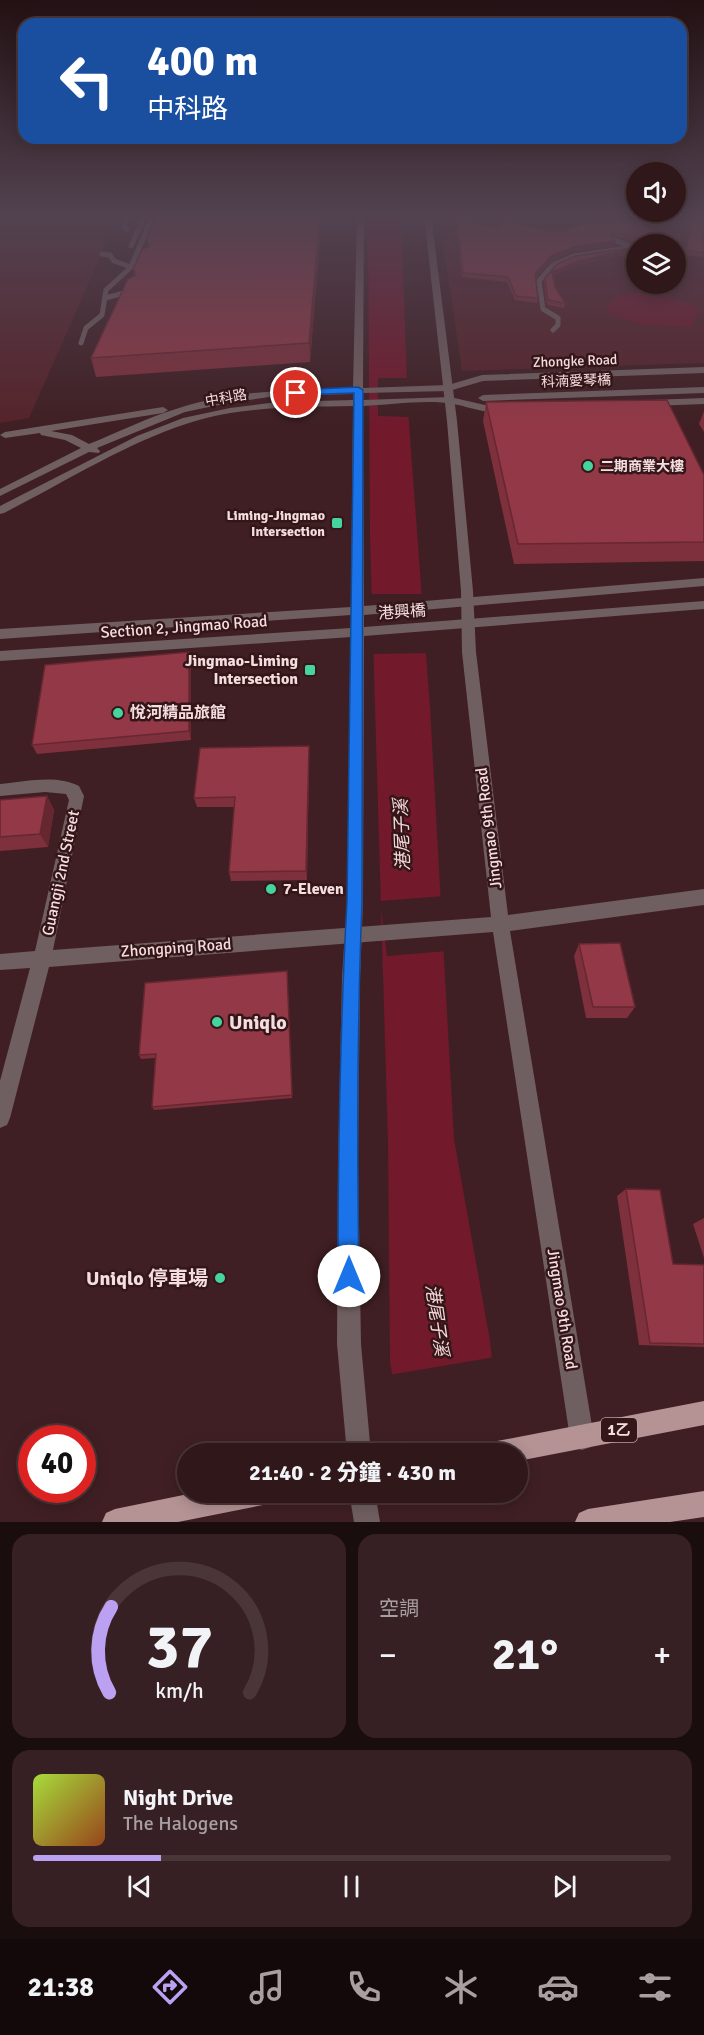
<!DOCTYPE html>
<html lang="zh-TW">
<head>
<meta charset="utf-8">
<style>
  :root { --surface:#2f171a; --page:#372023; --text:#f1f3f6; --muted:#a79fa2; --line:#4a3639; --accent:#bca0f2 }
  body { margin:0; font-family:Signika,"Noto Sans TC",sans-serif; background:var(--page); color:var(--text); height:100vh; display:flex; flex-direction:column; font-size:22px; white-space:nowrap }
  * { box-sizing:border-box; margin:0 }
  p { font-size:20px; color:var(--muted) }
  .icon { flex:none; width:33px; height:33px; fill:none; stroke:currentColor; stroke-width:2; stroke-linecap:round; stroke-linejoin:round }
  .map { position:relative; height:1522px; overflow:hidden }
  .panel { display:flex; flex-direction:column; gap:12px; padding:12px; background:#1a0d0e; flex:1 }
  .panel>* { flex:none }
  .banner { position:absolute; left:18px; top:18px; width:669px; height:126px; border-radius:18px; box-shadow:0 3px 15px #0003,0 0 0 2px var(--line); background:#1a4fa0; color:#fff; overflow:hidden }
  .buttons { position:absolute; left:626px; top:162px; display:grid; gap:12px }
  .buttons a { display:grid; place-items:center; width:60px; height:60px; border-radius:50%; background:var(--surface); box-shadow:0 3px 15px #0003,0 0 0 2px var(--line); font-size:30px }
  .speed { position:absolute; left:18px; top:1425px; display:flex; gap:12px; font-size:30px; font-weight:700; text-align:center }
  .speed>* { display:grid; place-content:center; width:78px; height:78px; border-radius:50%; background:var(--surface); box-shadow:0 3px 15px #0003,0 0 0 2px var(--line); line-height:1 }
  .speed .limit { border:9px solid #d22; background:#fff; color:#111 }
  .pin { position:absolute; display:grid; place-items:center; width:51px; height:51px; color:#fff; margin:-26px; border:3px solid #fff; border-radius:50%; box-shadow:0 2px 6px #0007 }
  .me { position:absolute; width:66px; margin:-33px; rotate:0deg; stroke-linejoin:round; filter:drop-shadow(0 0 4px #0008) }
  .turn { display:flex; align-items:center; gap:21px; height:126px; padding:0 30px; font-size:27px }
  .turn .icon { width:78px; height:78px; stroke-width:2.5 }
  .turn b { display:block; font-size:42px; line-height:51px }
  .big { font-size:45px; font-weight:800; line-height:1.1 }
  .panel .widget { flex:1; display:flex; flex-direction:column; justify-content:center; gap:9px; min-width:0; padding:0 21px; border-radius:18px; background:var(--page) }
  .panel .dial { align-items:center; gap:0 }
  .dial svg { height:156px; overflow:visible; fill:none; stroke:var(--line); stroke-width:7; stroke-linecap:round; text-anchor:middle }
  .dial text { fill:var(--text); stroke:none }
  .song { display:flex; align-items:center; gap:18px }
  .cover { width:72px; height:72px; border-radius:9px; background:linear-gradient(135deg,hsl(80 70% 55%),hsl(20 70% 35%)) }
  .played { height:6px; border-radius:3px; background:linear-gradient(90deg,var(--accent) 20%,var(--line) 20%) }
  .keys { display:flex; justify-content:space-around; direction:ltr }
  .heat { display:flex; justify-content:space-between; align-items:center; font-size:33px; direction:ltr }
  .panel .tiles { flex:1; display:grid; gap:12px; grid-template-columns:1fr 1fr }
  .widget:last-child { grid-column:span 2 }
  .trip { position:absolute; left:177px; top:1443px; width:351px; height:60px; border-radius:30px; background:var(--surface); box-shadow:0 3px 15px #0003,0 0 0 2px var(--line); font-weight:800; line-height:60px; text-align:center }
  .tab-bar { display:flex; height:96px; justify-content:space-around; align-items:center; background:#13090a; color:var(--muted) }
  .tab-bar .icon { width:42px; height:42px }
  .tab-bar .on { color:var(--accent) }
  .tab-bar b { font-size:27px; color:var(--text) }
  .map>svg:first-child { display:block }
  .green { fill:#56232a; fill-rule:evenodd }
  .water { fill:#72192c }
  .pier { fill:#3f1f23 }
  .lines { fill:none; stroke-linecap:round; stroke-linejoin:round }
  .service { stroke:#705f60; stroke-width:5 }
  .minor { fill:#705f60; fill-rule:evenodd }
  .tertiary { fill:#705f60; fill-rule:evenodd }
  .primary { fill:#b59395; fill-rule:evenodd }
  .wall { fill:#7e303c }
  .shaded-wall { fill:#672731 }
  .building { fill:#933846; stroke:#672731; stroke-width:1.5 }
  .route { fill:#1a73e8; stroke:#114b97; stroke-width:1.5 }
  .poi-dot { fill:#46d49e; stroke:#341619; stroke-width:2 }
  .labels { text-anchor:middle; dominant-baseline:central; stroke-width:5; stroke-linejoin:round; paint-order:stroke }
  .far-street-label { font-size:14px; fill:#f4dddf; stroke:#341619 }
  .far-poi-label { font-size:14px; font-weight:bold; fill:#f4dddf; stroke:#341619; text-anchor:start }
  .shield { fill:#341619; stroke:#baa1a4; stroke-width:1.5 }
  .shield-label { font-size:15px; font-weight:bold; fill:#f4dddf }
  .street-label { font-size:16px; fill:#f4dddf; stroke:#341619 }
  .poi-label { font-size:16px; font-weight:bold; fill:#f4dddf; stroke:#341619; text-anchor:start }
  .water-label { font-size:18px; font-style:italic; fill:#f3d7d9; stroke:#341619 }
  .near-poi-label { font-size:20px; font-weight:bold; fill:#f4dddf; stroke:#341619; text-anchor:start }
</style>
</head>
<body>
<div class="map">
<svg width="704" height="1522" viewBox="0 0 704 1522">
  <rect width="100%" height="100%" fill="#3f1f23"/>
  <g class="green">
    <path d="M0,215H119L29,418L0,423Z"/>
    <path d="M439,215H704V363L462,371ZM636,244H675V284H636Z"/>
  </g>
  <g class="water">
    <path d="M368,215H401L408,410L430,707L454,1139L490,1341L503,1453H406L390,1362L388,1143L370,537Z"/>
    <path d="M637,293L692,304L700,311L692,326L645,325L611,315L607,307C615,295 623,294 637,293Z"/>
  </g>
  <g class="pier">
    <path d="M378,378H410L411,417L378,416Z"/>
    <path d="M370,594H425L429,653L372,654Z"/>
    <path d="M444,896L447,951L387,956L380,901Z"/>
    <path d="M495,1357L506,1454H403L389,1375Z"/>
    <path d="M410,1492H510L514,1522H416Z"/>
  </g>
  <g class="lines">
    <g class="service">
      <path d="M127,229L124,226L128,215"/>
      <path d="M614,240L629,246"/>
      <path d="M131,246L145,215"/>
      <path d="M131,267L153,215"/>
      <path d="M105,298L132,291"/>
      <path d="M553,330L558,325V318L543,309L539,281L553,265L574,256L636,247"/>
      <path d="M81,343L86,328L102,315L106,290L131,267L114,261L110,255L102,254"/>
    </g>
    <path class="minor" d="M424,215H431L457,421L473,591L476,652L508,915L704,889V905L510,931L594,1438L591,1447L582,1450L573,1447L570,1438L493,932L49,967L10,1118L7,1125L0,1128V1081L30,968L0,970V954L35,951L69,800L66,794L45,792L0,796V784C25,782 55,774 79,786L84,796L53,950L491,917L462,652L461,591L447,421Z"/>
    <g class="tertiary">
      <path d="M357,215H364L363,388L448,385L482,375L704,367V373L483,381L449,391L363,393V400L450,397L485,405H503L508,408C494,418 468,406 453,404C428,399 389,405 363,406L364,606L704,578V586L364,615V627L704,601V609L364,636L363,902L360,978L358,1163L361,1344L371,1454H347L337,1344L338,1163L342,978L347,902L351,637L0,661V651L351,628V615L0,639V629L351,607L353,406C299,407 241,406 189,423C126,443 63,483 4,513L0,514V506L137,436L183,418L230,408L277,402L353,400V394L276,396L228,403L185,412L97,448L100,451L99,453L89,452L0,496V489L81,448L65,440L41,435L40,433L5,438L0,435L5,432L163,407L168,410L163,413L51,431L72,435L89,444C119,432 148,417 179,408C235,390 295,390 353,388Z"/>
      <path d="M704,387V393L483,401L478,398L483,395Z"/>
      <path d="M704,398V404L650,406L645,403L650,400Z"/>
      <path d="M349,1492H375L380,1522H354Z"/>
    </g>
    <g class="primary">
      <path d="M704,1401V1425L518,1461V1454H480L483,1445L492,1442Z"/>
      <path d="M704,1491V1517L670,1522H575L579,1513L588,1509Z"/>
      <path d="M198,1492H275L272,1501L263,1505L178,1522H102L106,1513L115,1509Z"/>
    </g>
  </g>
  <g class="wall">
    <path d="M322,215L310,362L96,377L91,358L134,276L133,269L148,247L147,240Z"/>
    <path d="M456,217L470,223L500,228L506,220L545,231L562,232L584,223L639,222L685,249L683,254H675V244H639L613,235L612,237L615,241L614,245L573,251L551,261L536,278L538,298L537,303L515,300L507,282L462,277L455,222Z"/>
    <path d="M704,217V257L684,255L693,221Z"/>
    <path d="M636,247V254H629L578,265L552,276L555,287L565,303L564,308L547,305L544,283L545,278L557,264Z"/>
    <path d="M486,402L704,475V561L514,564L483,421Z"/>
    <path d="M704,411V432L699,424Z"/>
    <path d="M189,652L191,662V740L37,754L32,745Z"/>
    <path d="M309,746V756L307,880L231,881L229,872L235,807H197L194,798Z"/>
    <path d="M47,796L54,810L48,847L0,851V800Z"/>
    <path d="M579,944L635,1007L627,1018H586L574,956Z"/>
    <path d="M287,971L292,1098L154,1110L152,1107L155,1058L141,1059L139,1055Z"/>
    <path d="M626,1189L673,1264L704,1265V1347L639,1345L617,1196Z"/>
    <path d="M704,1218V1258L693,1224Z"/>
  </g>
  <g class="shaded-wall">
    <path d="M320,215H322L310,362L309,343Z"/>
    <path d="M615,241L614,245L573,251L551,261L535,279V274L551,256L574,247Z"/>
    <path d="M630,249L629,254L578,265L551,277L552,272L579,261Z"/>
    <path d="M189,652L191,662V740L189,731Z"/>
    <path d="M309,746V756L307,880L306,871Z"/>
    <path d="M47,796L54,810L48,847L40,834Z"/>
  </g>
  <g class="building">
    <path d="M157,215H320L309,343L91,358L128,279L136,275L133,269L142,250L149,246L147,240Z"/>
    <path d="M456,217L470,223L500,228L506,220L545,231L562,232L584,223L639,222L685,249H675V244H641H642L641,239L614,231L610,236L615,241L574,247L551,256L535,274L538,298L516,296L508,277L463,273Z"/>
    <path d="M704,217V253L686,250L693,221Z"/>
    <path d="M636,247V249H630L579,261L552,272L555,287L565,303L548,300L545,278L557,264L576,256Z"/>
    <path d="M667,400L704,475V542L518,544L486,402Z"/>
    <path d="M189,652V731L32,745L45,665Z"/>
    <path d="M309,746L306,871L229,872L235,797L194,798L200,748Z"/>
    <path d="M47,796L40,834L0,837V800Z"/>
    <path d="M620,943L635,1007H593L579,944Z"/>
    <path d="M287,971L292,1095L152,1107L156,1054L139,1055L145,983Z"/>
    <path d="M626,1189L660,1190L673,1264L704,1265V1344L650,1343Z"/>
  </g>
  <linearGradient id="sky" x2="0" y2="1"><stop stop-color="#231113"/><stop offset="0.5" stop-color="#524250"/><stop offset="1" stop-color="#524250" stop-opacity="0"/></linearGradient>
  <rect width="704" height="428" fill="url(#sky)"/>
  <path class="route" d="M358,387L363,390L362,902C357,1027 357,1151 359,1276L356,1283L349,1286L341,1283L338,1276C338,1151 340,1027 347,902L354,393L296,395L291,393L296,390Z"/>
  <g class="poi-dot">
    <circle cx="588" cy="466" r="6"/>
    <rect x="331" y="517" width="12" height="12" rx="3"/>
    <rect x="304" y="664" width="12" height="12" rx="3"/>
    <circle cx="118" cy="713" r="6"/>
    <circle cx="271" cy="889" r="6"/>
    <circle cx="217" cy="1022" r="6"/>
    <circle cx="220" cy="1278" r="6"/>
  </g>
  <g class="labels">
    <g class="far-street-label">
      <text transform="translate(575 361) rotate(-2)">Zhongke Road</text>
      <text transform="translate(576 381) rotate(-2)">科湳愛琴橋</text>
      <text transform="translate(226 398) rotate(-10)">中科路</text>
    </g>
    <g class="far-poi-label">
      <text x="600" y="466">二期商業大樓</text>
      <text x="325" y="515" text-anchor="end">Liming-Jingmao<tspan x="325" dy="16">Intersection</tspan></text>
    </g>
    <rect class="shield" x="601" y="1418" width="36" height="24" rx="4.5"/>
    <g class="shield-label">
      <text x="619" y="1430">1乙</text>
    </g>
    <g class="street-label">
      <text transform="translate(402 612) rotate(-4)">港興橋</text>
      <text transform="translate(184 627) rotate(-4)">Section 2, Jingmao Road</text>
      <text transform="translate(489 828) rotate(-97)">Jingmao 9th Road</text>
      <text transform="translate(61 873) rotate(-78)">Guangji 2nd Street</text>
      <text transform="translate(176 948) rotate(-4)">Zhongping Road</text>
      <text transform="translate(562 1309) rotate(81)">Jingmao 9th Road</text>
    </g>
    <g class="poi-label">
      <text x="298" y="661" text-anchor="end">Jingmao-Liming<tspan x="298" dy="18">Intersection</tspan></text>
      <text x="130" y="713">悅河精品旅館</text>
      <text x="283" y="889">7-Eleven</text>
    </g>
    <g class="water-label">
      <text transform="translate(402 835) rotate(-92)">港尾子溪</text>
      <text transform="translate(437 1320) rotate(82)">港尾子溪</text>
    </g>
    <g class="near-poi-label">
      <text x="229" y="1022">Uniqlo</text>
      <text x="208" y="1278" text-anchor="end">Uniqlo 停車場</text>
    </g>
  </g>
</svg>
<div class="buttons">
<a><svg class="icon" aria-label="sound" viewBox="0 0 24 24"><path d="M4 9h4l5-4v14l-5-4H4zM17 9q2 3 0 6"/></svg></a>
<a><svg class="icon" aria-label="layers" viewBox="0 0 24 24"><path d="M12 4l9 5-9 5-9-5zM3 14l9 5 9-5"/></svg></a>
</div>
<div class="speed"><div class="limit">40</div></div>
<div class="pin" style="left:296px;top:393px;background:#d93025"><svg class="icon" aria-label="arrive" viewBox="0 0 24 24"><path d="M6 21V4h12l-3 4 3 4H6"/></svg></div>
<svg class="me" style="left:349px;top:1276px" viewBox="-20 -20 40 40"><circle r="19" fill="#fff"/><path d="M0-13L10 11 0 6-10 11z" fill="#1a73e8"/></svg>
<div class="trip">21:40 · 2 分鐘 · 430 m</div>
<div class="banner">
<div class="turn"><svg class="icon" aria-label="left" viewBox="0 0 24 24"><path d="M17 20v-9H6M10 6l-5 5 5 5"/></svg><div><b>400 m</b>中科路</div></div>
</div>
</div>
<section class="panel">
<div class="tiles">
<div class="widget dial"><svg viewBox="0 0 100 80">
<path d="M14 69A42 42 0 1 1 86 69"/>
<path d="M14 69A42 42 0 0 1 15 25" stroke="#bca0f2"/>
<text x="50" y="56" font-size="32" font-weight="700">37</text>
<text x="50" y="72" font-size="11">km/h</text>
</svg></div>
<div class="widget"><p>空調</p>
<div class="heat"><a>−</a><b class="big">21°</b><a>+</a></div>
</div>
<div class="widget">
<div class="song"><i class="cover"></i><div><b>Night Drive</b><p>The Halogens</p></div></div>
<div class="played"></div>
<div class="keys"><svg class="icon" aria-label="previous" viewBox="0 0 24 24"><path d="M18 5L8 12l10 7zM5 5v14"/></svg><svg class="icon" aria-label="pause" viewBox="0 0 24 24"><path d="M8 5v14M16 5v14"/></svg><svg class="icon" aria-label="next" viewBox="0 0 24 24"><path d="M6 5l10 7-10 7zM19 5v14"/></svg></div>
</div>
</div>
</section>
<nav class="tab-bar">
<b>21:38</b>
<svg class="icon on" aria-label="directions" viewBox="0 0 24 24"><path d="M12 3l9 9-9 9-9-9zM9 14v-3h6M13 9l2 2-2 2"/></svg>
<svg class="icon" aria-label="music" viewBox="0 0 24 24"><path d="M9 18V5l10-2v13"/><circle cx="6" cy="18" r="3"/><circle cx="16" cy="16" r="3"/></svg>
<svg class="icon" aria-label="phone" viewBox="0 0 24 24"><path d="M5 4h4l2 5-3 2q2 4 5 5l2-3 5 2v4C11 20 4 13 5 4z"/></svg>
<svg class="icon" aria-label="climate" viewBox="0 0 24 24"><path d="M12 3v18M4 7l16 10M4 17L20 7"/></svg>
<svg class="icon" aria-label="car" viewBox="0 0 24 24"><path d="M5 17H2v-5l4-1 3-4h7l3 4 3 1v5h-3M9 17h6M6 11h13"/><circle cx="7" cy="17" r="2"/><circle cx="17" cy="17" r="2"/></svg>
<svg class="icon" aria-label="filters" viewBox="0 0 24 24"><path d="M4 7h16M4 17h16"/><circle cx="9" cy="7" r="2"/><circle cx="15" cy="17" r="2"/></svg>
</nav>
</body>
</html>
